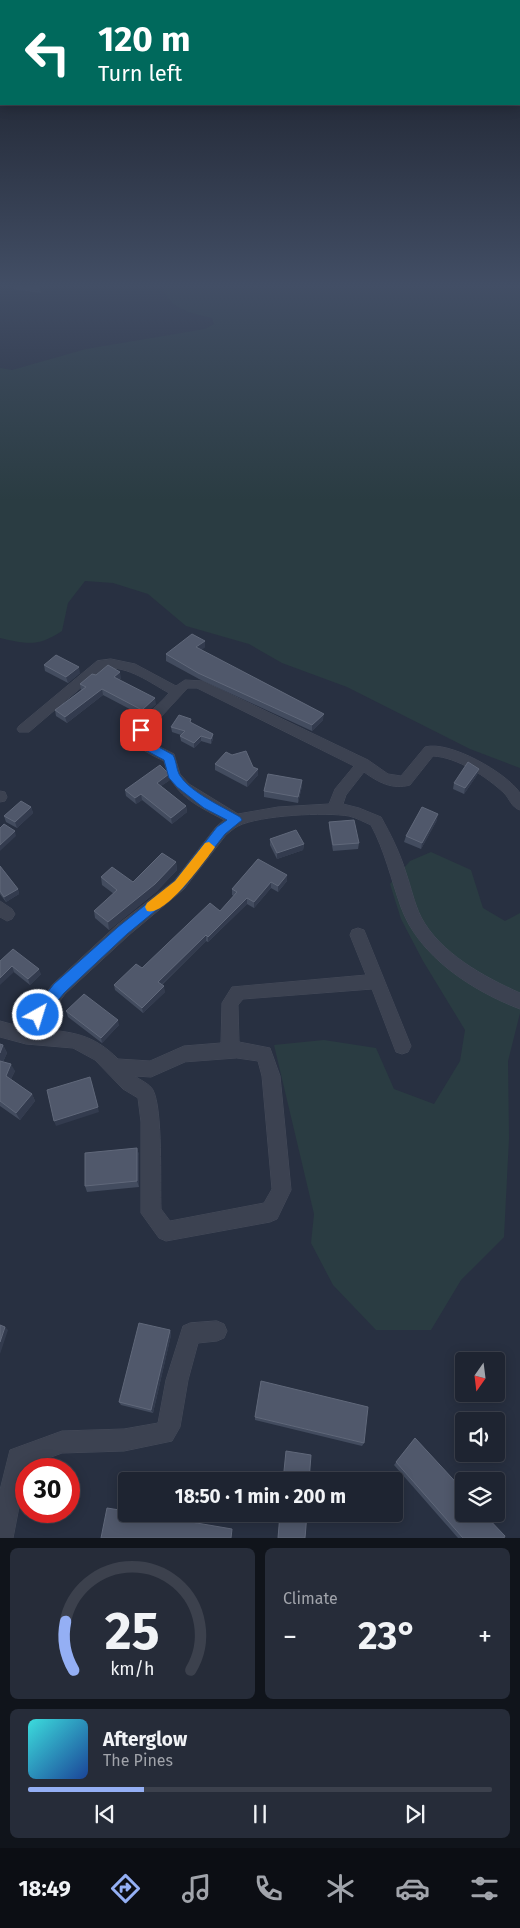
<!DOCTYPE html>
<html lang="en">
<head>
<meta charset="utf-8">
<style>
  :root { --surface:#1e2431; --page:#262c39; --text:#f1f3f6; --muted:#a1a4ab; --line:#3c414d; --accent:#94aff4 }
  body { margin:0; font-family:"Fira Sans",sans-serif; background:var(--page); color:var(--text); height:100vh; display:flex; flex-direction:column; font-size:19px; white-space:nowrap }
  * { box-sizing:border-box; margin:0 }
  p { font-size:16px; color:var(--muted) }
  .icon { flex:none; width:28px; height:28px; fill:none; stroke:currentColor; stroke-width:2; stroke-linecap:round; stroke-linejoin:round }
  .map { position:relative; height:1538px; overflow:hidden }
  .side { display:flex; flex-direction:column; gap:10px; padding:10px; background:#10141b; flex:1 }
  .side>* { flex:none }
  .hud { position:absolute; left:0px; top:0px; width:520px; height:105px; box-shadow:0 2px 12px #0003,0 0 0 1px var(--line); background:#00695c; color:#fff; overflow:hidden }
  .needle { width:32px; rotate:194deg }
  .fabs { position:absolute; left:455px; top:1352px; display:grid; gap:10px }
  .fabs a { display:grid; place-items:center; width:50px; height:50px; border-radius:5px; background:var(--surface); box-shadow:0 2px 12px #0003,0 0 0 1px var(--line); font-size:25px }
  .speed { position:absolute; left:15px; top:1458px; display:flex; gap:10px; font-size:25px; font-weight:700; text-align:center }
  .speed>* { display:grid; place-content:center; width:65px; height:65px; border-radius:50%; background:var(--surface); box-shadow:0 2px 12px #0003,0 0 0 1px var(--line); line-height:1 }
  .speed .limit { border:8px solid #d22; background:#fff; color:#111 }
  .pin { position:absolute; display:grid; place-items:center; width:42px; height:42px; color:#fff; margin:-21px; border-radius:10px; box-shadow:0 2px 8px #0006 }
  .me { position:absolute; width:55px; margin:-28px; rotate:39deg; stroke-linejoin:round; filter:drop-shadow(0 0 4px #0008) }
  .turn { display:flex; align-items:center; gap:18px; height:105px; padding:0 15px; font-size:22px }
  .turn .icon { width:65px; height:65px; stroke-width:2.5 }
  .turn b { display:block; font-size:35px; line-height:42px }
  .big { font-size:38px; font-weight:700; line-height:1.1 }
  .side .widget { flex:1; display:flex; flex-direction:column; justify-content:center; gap:8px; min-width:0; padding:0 18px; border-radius:8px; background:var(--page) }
  .side .dial { align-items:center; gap:0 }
  .dial svg { height:130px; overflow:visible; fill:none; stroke:var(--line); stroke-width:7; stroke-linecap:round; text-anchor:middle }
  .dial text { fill:var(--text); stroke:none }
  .song { display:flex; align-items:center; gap:15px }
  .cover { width:60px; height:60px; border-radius:8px; background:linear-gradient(135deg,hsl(180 70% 55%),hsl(220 70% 35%)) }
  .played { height:5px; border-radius:2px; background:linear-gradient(90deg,var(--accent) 25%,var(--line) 25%) }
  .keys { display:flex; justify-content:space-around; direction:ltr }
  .heat { display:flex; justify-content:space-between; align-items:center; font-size:28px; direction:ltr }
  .side .tiles { flex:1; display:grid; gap:10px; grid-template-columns:1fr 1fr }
  .widget:last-child { grid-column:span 2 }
  .trip { position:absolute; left:118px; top:1472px; width:285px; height:50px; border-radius:5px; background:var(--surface); box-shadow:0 2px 12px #0003,0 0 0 1px var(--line); font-weight:700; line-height:50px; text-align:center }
  .menu { display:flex; height:80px; justify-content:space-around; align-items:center; background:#0c0e14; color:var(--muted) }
  .menu .icon { width:35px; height:35px }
  .menu .on { color:var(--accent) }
  .menu b { font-size:22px; color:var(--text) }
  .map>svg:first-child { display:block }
  .green { fill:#2a3c42 }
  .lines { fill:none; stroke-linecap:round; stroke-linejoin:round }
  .street-casing { stroke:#454b5a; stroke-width:1 }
  .street { fill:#3c4251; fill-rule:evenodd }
  .wall { fill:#434c5f }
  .shaded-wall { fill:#333b4e }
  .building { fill:#50586b; stroke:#60687a }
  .route { fill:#1a73e8; stroke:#114b97 }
  .slow { fill:#f59e0b }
</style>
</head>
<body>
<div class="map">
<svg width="520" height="1538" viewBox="0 0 520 1538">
  <rect width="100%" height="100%" fill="#283041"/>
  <g class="green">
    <path d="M162,286H520V768L470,749L347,687L282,663L249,644L186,626L148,594L113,583L85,581L68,603L62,631C38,647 27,644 0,638V368L12,370L86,349L205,329L214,324L212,318C191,313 168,309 162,286Z"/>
    <path d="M431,852L471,870L483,908L505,921L520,913V1013L508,1061L509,1138L504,1237L461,1280L431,1330H376L333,1285L311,1243L314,1214L274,1045L324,1040L376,1048L394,1089L434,1104L460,1061L465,1030L423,961L401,919L390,884L410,861Z"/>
  </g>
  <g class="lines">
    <defs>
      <g id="street">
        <path d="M111,659L135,664L176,686L185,680L203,681L368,760L388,774L401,776L425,747C449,740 507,773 520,793V810C511,807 510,799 504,793C487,777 457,757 433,756L410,785C392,790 378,782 364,772L346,795L343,804L359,808L381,817C391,835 400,853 406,873C411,887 414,903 421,917C440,953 484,977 520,993V1009C473,991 419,957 401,907C391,879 385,851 371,825C364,822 357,818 349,816C326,812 260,815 238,826C234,828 230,832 226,835L184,889L129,935L65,994L39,1029C73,1032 93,1034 118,1059L150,1061L184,1046L221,1043L222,1003L232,987L366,975L350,935L352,930L358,928L364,930L411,1046L408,1052L402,1054L396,1052L372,989L243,999L238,1005L239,1042L270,1048L280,1076L291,1190L277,1219L270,1222L166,1241L159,1238L141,1213V1122L138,1098L123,1089L95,1060L73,1048L26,1044L0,1037V1021L22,1027L32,1010L53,984L117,925L174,881L216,827L224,820C196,805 172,795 164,761C152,755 139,750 132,738C137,719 157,708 169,693C149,682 129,666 104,668L29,732H19L17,729L19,726L97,661ZM188,688H197L354,766L335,789L329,804L278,807L238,814L189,784L180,774L174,754L156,745L146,737L149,730ZM237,1058L258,1061L262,1076L272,1189L264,1203L170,1221L161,1209C160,1184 163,1109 153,1090C150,1084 140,1080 135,1076L151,1077L185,1062Z"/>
        <path d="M0,791L5,792L7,797L5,801L0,802Z"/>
        <path d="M0,901L12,909L15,914L12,919L7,921L0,917Z"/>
        <path d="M217,1321L224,1324L227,1331L224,1338L217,1341L198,1343L188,1380L180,1427L172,1441L124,1451L62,1453L27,1466L13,1538H0V1490L10,1450L62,1431L124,1429L158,1423L166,1380L183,1326L190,1323Z"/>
      </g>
    </defs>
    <use href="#street" class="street-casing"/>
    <use href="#street" class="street"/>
  </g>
  <g class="wall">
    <path d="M13,286H39L41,293L13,289Z"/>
    <path d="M205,647L201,650L323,720L312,731L199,679L166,661V654Z"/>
    <path d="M44,665L80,673L68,683L45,671Z"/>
    <path d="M96,675L121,678L119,680L156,704L143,716L103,695L67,723L56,716L55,710L81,690L80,684Z"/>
    <path d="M191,723L213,734V739L211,744L201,741L194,748L181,741L180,736L181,735L172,732L171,727Z"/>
    <path d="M232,755L253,767L258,775L247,787L215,770V764Z"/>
    <path d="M479,769L477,775L464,794L453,789L454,783Z"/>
    <path d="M170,780L161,786L186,806L187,812L172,824L142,800L136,804L126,796L125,790Z"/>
    <path d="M302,780V786L298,803L264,797V791Z"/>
    <path d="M31,807L33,813L17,828L6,822L4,816Z"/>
    <path d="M437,820L421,849L404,842L406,836Z"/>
    <path d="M329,822L359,843L358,849L333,851L329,828Z"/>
    <path d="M270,839L304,844L303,850L277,859L270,845Z"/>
    <path d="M258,859L287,881L278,892L271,888L254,908L247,904L208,942L206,941L162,985L165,992L143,1013L115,990L114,985L142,968L220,911L234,896L232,895V889Z"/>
    <path d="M176,862L177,870L156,892L109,930L95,918L94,911L114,894L102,885L101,877L133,882Z"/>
    <path d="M0,866L18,889L19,894L6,902L0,894Z"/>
    <path d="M0,961L41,974L30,985Z"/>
    <path d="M66,1011L119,1025L102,1043L68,1017Z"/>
    <path d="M0,1044L3,1045L7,1053L3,1062L15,1071L11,1079L32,1094L35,1101L20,1120L0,1106Z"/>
    <path d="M137,1148L139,1155V1187L87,1192L85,1186Z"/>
    <path d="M170,1330L171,1335L153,1413L121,1405L119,1402Z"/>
    <path d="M255,1417L364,1443L362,1446L255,1420Z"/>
    <path d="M415,1438L504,1538H458L394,1465Z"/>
  </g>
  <g class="shaded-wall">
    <path d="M205,641V647L197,654L196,647Z"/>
    <path d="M79,667L80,673L68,683L66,677Z"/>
    <path d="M120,672L121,678L115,683L114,677Z"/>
    <path d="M102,689L103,695L67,723L65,717Z"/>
    <path d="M155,698L156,704L143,716L142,710Z"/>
    <path d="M324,714L323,720L312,731V725Z"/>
    <path d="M213,734V739L211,744V739Z"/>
    <path d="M201,736V741L194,748V743Z"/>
    <path d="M258,769V775L247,787V781Z"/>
    <path d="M479,769L477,775L464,794L465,788Z"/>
    <path d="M169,774L170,780L157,789V783Z"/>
    <path d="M302,780V786L298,803V797Z"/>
    <path d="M141,794L142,800L136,804L135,798Z"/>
    <path d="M186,806L187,812L172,824L171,818Z"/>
    <path d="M31,807L33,813L17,828L15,822Z"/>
    <path d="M438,814L437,820L421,849L422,843Z"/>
    <path d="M15,831L16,836L0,851V845Z"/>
    <path d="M304,844L303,850L277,859V853Z"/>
    <path d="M176,862L177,870L156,892L109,930L108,922Z"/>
    <path d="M287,875V881L278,892V886Z"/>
    <path d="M271,882V888L254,908V902Z"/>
    <path d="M18,889L19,894L6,902L4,897Z"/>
    <path d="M247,898V904L208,942V937Z"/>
    <path d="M206,935V941L159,987L158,982Z"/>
    <path d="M12,966L14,972L0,985V978Z"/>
    <path d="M39,969L41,974L30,985L28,979Z"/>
    <path d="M164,986L165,992L143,1013L142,1008Z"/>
    <path d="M118,1020L119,1025L102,1043L101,1038Z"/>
    <path d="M3,1045L7,1053L0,1068V1053Z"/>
    <path d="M11,1064L15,1071L9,1083L6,1076Z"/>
    <path d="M92,1082L99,1112L56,1126L54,1121Z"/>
    <path d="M32,1094L35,1101L20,1120L16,1113Z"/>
    <path d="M137,1148L139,1155V1187L137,1181Z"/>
    <path d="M5,1327L8,1330L0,1354V1342Z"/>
    <path d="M170,1330L171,1335L153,1413L151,1410Z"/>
  </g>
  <g class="building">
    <path d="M192,634L205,641L196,647L324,714L312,725L198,673L166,654Z"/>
    <path d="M56,655L79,667L66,677L44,665Z"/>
    <path d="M108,665L120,672L114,677L155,698L142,710L102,689L65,717L55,710L86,687L80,684L92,674L96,675Z"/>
    <path d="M179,715L191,719L190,722L213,734L211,739L201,736L194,743L180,736L185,731L171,727Z"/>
    <path d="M246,751L253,767L258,769L247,781L215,764L226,752L232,755Z"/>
    <path d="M468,762L479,769L465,788L454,783Z"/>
    <path d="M160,765L169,774L157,783L186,806L171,818L141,794L135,798L125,790Z"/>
    <path d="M268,774L302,780L298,797L264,791Z"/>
    <path d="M21,801L31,807L15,822L4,816Z"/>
    <path d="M422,807L438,814L422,843L406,836Z"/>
    <path d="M354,820L359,843L333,845L329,822Z"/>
    <path d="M4,824L15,831L0,845V828Z"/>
    <path d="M296,830L304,844L277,853L270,839Z"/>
    <path d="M162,853L176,862L155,884L108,922L94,911L117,890L101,877L112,867L133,882Z"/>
    <path d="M258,859L287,875L278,886L271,882L254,902L247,898L208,937L206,935L158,982L164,986L142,1008L114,985L136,964L142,968L210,903L220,911L237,892L232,889Z"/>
    <path d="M0,866L18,889L4,897L0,891Z"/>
    <path d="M13,949L39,969L28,979L12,966L0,978V961Z"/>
    <path d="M84,994L118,1020L101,1038L66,1011Z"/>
    <path d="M0,1044L3,1045L0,1053Z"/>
    <path d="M0,1061L11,1064L6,1076L32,1094L16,1113L0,1101Z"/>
    <path d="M90,1077L98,1107L54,1121L47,1090Z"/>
    <path d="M137,1148V1181L85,1186V1153Z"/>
    <path d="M139,1323L170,1330L151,1410L119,1402Z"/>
    <path d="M0,1325L5,1327L0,1342Z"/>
    <path d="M261,1381L368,1407L364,1443L255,1417Z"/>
    <path d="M415,1438L464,1491V1514H484L505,1536L504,1538H463L396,1462Z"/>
    <path d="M286,1451L311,1455L309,1481H283Z"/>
    <path d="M107,1508L126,1511V1514H144L232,1529L231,1538H101Z"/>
    <path d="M280,1514H307L305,1538H278Z"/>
  </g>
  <linearGradient id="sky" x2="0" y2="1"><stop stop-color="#161a24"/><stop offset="0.57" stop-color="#424e65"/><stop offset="1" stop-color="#424e65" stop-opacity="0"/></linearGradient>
  <rect width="520" height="501" fill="url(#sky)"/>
  <path class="route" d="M141,726L146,730L144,737L146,740L173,755C177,762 176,771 181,777C192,793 223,807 240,817L242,820L225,834L183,888L127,934L64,993L43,1019L38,1021L33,1019L31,1015L33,1011L54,984L118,927L175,881L217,827L227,820L204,808L177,787L169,778L164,760L138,746L133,738L137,727Z"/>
  <path class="slow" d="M209,842L215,847L213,850C203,863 165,917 147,911L145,907L147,903L175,881L205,843Z"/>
</svg>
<div class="fabs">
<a><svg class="needle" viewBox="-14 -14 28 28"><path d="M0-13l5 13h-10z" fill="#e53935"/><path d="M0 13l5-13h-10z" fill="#a1a4ab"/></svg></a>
<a><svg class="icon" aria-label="sound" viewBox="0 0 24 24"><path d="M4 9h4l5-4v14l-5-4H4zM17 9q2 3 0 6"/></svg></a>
<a><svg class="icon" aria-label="layers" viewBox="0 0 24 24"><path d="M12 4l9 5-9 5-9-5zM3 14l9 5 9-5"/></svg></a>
</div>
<div class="speed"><div class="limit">30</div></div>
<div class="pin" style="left:141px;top:730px;background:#d93025"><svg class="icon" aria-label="arrive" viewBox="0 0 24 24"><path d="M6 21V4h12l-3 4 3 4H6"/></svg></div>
<svg class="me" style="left:38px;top:1015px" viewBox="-20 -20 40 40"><circle r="17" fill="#1a73e8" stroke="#fff" stroke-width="3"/><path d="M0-11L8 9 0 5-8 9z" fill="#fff"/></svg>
<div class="trip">18:50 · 1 min · 200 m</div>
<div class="hud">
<div class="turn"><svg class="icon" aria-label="left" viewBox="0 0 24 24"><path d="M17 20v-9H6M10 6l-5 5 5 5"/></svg><div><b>120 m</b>Turn left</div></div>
</div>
</div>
<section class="side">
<div class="tiles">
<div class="widget dial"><svg viewBox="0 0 100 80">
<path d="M14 69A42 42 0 1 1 86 69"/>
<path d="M14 69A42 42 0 0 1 9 39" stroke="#94aff4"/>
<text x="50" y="56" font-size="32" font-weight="700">25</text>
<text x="50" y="72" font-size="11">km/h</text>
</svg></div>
<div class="widget"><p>Climate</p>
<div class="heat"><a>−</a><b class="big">23°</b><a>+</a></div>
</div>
<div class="widget">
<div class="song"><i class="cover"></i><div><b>Afterglow</b><p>The Pines</p></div></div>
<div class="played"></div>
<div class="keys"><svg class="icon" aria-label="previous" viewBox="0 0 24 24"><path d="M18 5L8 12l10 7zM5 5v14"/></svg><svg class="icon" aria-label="pause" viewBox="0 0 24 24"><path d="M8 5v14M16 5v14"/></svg><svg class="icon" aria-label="next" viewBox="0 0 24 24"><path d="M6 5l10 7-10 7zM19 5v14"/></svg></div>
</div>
</div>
</section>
<nav class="menu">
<b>18:49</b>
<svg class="icon on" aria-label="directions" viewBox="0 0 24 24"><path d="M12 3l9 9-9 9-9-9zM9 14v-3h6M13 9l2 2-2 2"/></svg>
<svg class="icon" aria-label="music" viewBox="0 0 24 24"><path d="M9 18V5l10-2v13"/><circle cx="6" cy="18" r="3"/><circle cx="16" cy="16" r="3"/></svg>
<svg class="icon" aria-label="phone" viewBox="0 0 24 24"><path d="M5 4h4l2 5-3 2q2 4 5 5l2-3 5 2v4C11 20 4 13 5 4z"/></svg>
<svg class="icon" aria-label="climate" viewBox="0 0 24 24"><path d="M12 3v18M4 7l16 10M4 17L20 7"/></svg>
<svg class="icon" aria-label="car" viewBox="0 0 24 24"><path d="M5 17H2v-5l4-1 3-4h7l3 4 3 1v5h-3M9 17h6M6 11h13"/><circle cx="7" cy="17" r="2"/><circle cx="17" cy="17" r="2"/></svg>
<svg class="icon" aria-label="filters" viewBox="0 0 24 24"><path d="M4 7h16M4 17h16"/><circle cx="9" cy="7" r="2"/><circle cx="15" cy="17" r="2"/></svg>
</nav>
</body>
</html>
